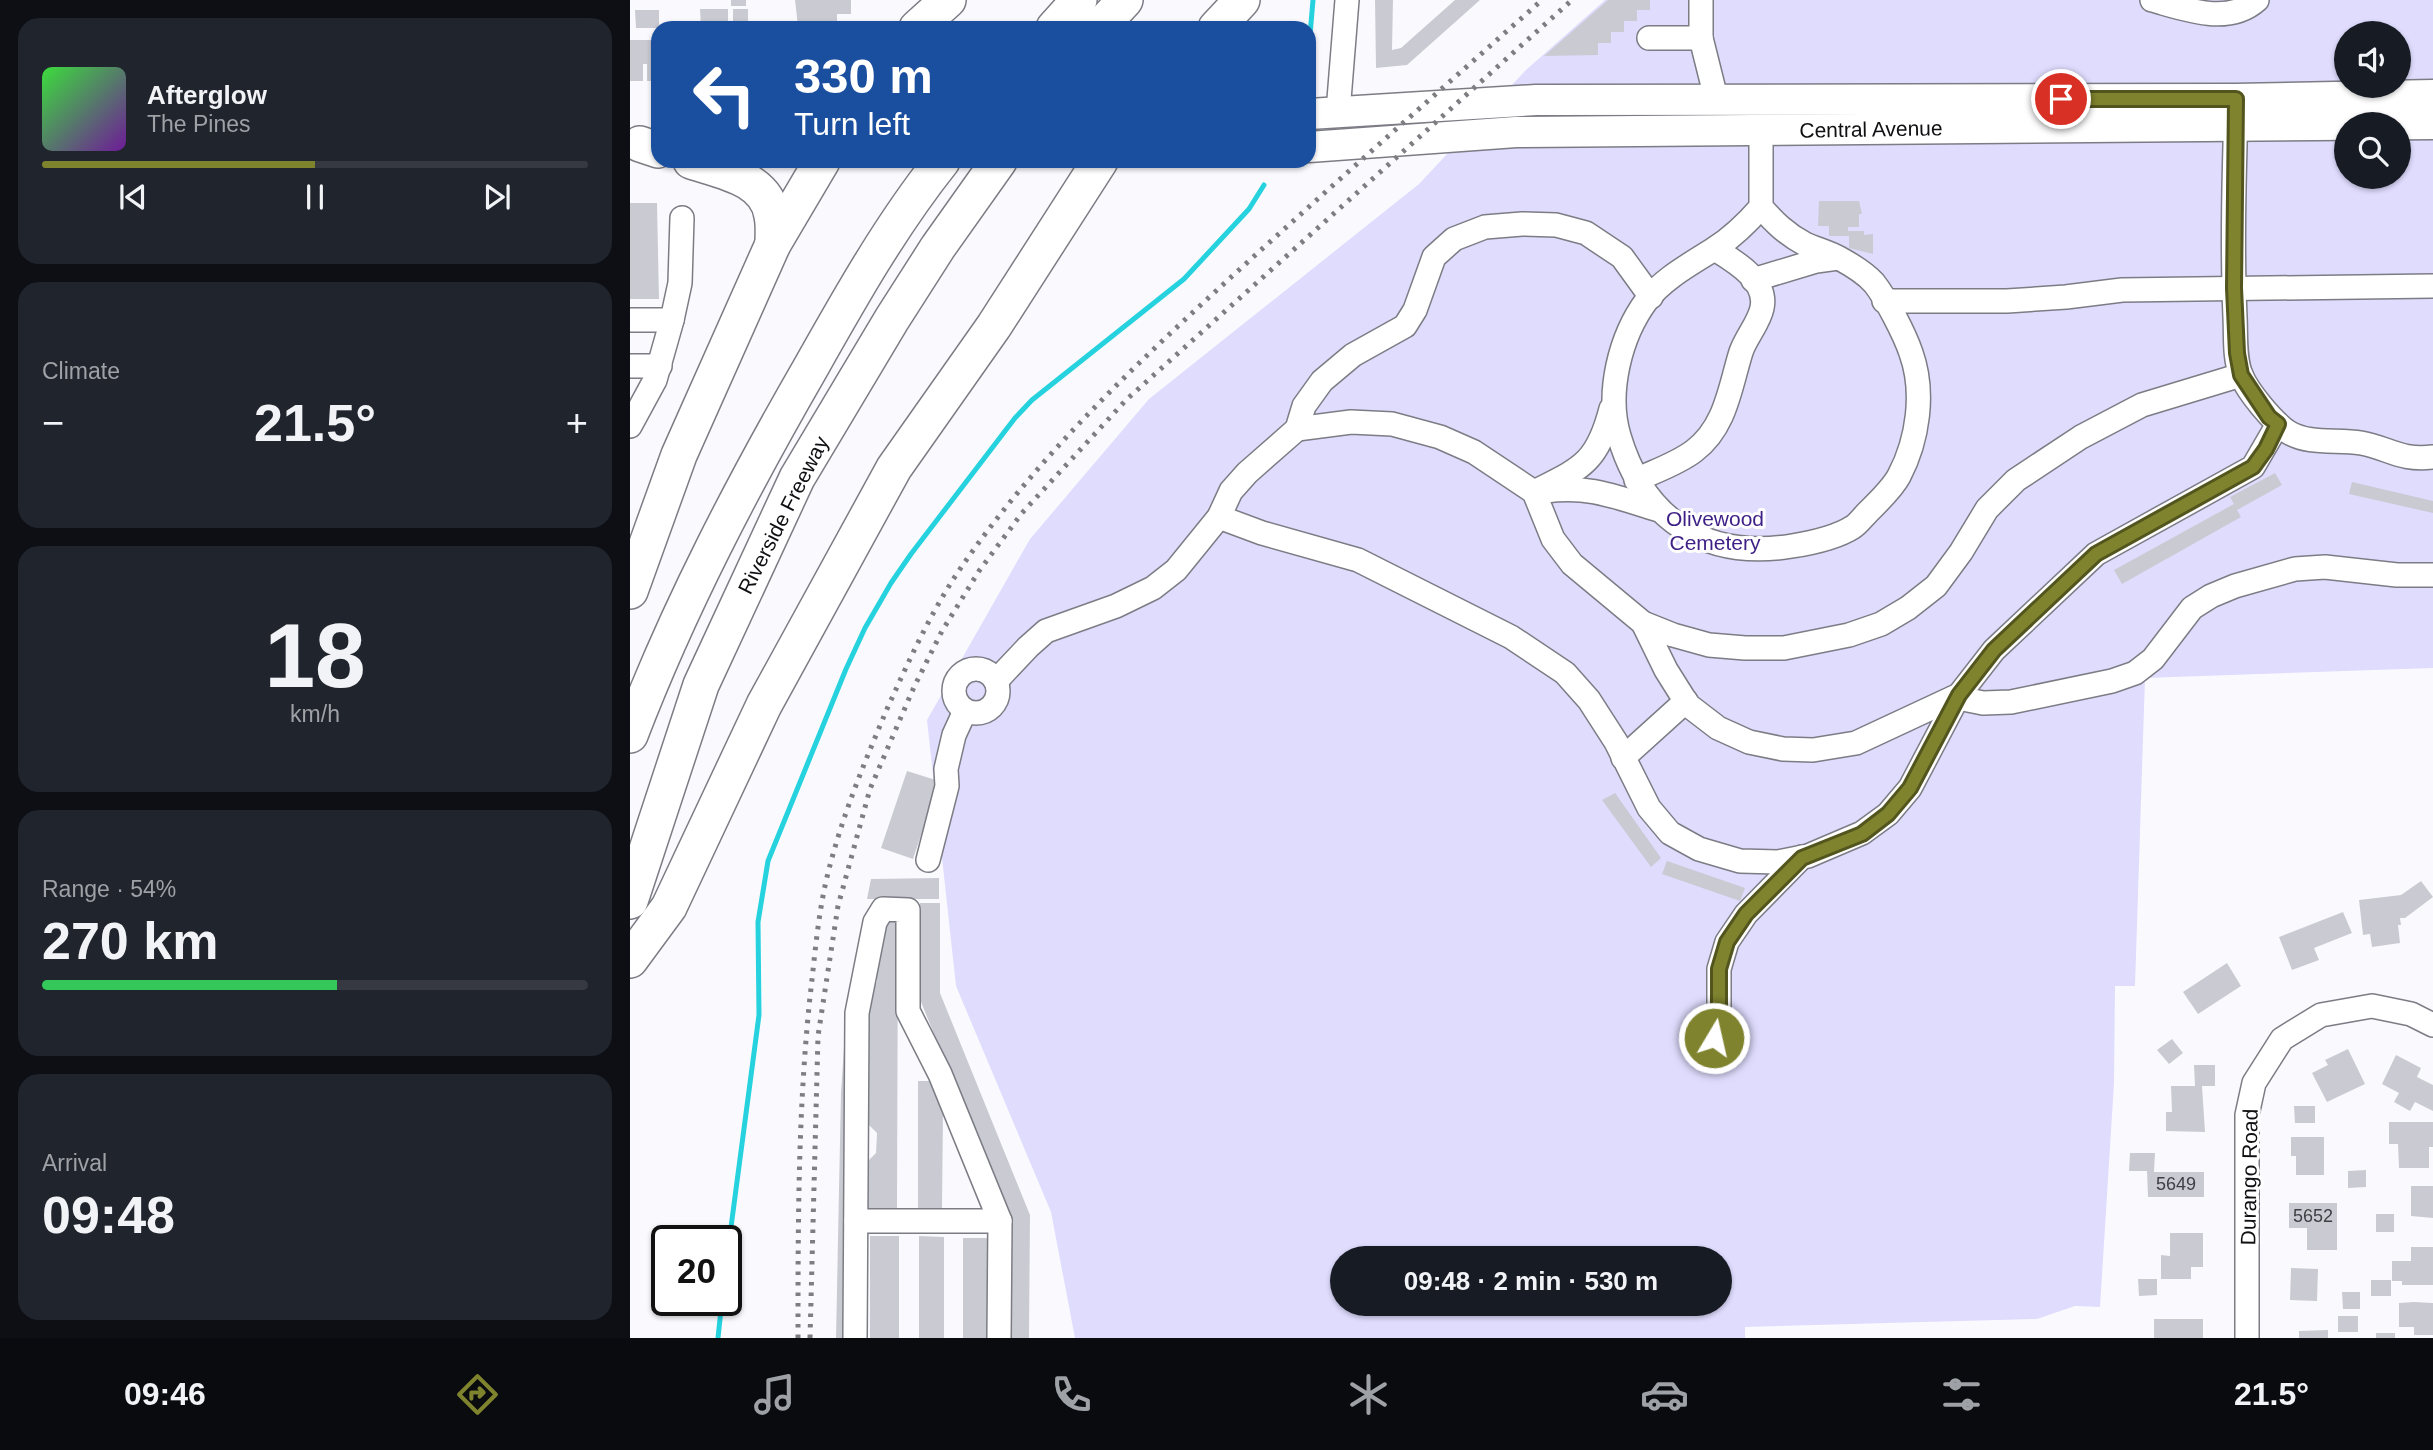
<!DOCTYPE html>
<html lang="en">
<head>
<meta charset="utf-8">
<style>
  :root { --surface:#171b24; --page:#20242c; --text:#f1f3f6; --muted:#9ea1a6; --line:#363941; --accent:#7f832e }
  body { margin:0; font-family:Arial,sans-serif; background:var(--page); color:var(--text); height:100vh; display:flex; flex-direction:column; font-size:26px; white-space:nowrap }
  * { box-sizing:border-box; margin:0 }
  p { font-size:23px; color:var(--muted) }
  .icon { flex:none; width:38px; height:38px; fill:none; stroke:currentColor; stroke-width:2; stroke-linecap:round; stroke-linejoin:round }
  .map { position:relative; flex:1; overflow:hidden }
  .panel { display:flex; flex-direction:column; gap:18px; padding:18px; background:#0d0f14; width:630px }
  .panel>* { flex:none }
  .banner { position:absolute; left:21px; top:21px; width:665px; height:147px; border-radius:21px; box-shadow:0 2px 5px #0004; background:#1a4fa0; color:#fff; overflow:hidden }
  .controls { position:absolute; left:1704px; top:21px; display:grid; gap:14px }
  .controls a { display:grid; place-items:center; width:77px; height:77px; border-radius:50%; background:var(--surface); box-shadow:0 2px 5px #0004; font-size:35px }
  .speed { position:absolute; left:21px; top:1225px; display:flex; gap:14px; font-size:35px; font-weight:700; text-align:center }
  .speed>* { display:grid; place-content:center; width:91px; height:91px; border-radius:50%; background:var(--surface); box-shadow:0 2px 5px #0004; line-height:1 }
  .speed .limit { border:4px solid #111; border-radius:10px; background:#fff; color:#111 }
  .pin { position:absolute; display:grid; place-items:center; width:60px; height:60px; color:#fff; margin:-30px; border:4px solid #fff; border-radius:50%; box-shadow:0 2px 7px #0007 }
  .me { position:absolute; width:77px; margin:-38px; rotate:9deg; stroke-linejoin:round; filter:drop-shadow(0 0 5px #0008) }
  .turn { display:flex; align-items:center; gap:24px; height:147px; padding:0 28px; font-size:32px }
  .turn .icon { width:91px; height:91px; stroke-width:2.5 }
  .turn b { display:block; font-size:49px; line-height:60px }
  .big { font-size:52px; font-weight:800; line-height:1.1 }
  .panel .widget { flex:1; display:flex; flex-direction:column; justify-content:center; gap:10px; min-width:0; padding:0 24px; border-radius:21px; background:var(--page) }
  .panel .dial { align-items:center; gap:0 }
  .dial b { font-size:91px; line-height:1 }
  .song { display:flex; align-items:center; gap:21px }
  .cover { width:84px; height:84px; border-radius:10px; background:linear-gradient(135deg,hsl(120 70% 55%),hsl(280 70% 35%)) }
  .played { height:7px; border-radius:4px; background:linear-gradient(90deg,var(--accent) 50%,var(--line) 50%) }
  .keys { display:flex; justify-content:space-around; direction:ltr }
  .heat { display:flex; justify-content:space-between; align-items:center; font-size:38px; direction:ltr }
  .charge { height:10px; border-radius:5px; background:linear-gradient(90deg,#34c759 54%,var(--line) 0) }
  .trip { position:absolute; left:700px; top:1246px; width:402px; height:70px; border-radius:35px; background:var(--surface); box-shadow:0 2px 5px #0004; font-weight:800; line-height:70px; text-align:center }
  .menu { display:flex; height:112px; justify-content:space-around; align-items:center; background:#090b0e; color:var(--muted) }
  .menu .icon { width:49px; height:49px }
  .menu .active { color:var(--accent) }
  .menu b { font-size:32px; color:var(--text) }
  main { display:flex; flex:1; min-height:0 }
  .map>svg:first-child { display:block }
  .green { fill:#dfdcfe; fill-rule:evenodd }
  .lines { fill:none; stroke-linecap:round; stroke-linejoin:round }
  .stream { stroke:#25d2de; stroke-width:5 }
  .building { fill:#cacad3 }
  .minor-casing { stroke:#7c7c85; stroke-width:26 }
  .major-casing { stroke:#7c7c85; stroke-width:33 }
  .highway-casing { stroke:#7c7c85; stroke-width:38 }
  .minor { stroke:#fff; stroke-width:23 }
  .major { stroke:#fff; stroke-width:30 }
  .highway { stroke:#fff; stroke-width:35 }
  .rail { stroke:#7e7e82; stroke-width:5; stroke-dasharray:3.5 7; stroke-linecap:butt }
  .route-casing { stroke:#53551e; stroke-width:18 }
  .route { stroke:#7f832e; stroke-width:12 }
  .labels { text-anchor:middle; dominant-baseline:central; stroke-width:6; stroke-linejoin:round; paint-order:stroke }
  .number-label { font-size:18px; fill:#3e3e43 }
  .street-label { font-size:21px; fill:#101013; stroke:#fff }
  .park-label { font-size:21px; fill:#3d1f86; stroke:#fff }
</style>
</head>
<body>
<main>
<section class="panel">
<div class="widget">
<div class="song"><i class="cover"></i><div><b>Afterglow</b><p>The Pines</p></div></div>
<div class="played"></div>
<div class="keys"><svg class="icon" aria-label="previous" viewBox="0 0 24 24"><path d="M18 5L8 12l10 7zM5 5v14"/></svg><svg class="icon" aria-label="pause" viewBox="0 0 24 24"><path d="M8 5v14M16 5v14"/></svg><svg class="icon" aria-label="next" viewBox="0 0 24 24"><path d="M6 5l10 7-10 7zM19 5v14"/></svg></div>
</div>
<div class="widget"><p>Climate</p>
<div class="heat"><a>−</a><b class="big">21.5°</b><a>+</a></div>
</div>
<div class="widget dial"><b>18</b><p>km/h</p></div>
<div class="widget"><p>Range · 54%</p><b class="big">270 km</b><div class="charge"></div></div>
<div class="widget"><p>Arrival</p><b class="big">09:48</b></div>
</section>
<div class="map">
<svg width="1803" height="1338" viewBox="0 0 1803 1338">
  <rect width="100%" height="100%" fill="#fafafe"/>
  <path class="green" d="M975,0H1803V668L1515,678L1505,986H1485L1484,1083L1470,1307L1445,1306L1407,1319L1115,1327V1338H445L421,1212L326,986L297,720L400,539L519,399L789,184L896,70ZM1717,33H1769V86H1717ZM1717,124H1769V177H1717ZM712,1258H1090V1304H712Z"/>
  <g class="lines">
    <g class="stream">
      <path d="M679,47L683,0"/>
      <path d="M96,1265L129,1015L128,922L138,861L216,669L235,628L261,583L281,554L385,418L402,400L554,279L619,209L634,185"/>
      <path d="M88,1338L92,1300"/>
    </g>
  </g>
  <g class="building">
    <rect x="101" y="0" width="15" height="6"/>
    <path d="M165,0H221V14H207V28L168,26Z"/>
    <path d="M745,0H763L762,50L771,48L825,0H850L777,65L746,68Z"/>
    <path d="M978,0H1020V10H1007V21H994V32H981V43H968V55L914,56Z"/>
    <path d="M70,9H98V28H71Z"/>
    <rect x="103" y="9" width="15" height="18"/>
    <path d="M5,10H29V28H6Z"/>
    <path d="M120,25H150V28H121Z"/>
    <path d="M0,40H28V81H17V64H13V81H0Z"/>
    <path d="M1189,201H1229L1232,214H1229V227H1218V231H1234V235L1243,234V254L1219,248V236H1199V226H1188Z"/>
    <path d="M0,203H27L29,299H0Z"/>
    <path d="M1645,473L1652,485L1607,510L1611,517L1492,584L1484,570L1604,504L1600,497Z"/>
    <path d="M1722,482L1803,501V513L1719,494Z"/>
    <path d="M277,771L309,781L283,859L251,848Z"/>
    <path d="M985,793L1031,858L1021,867L972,800Z"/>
    <path d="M1037,861L1115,888L1110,901L1032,874Z"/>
    <path d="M309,878V899H237L241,879Z"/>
    <path d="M1791,881L1803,897L1775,918H1770L1771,925H1768L1770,943L1742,947L1740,934L1733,935L1729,900L1771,895Z"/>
    <path d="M290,903H310V993L400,1215L399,1338H379V1219L289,997Z"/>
    <path d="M1713,912L1722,933L1684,948L1689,960L1662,970L1649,937Z"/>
    <path d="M255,921H268L267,1209H238V1161L246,1153L247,1133L238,1124L239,990L247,982V941L255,933Z"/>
    <path d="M1597,963L1611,986L1568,1014L1553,992Z"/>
    <path d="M215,1033L222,1034L217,1338H206L211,1092Z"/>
    <path d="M1542,1039L1553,1053L1539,1064L1527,1050Z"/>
    <path d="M1718,1049L1735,1084L1697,1102L1682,1073L1698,1065L1695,1060Z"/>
    <path d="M1766,1055L1791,1068L1787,1077L1803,1085V1111L1785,1102L1780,1111L1764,1102L1769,1093L1752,1084Z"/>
    <path d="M1564,1065H1585V1086H1572L1575,1132L1536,1131V1112H1542L1541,1086H1565Z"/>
    <path d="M288,1081H301L313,1111L312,1210H288Z"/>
    <path d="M1664,1106H1685V1123H1665Z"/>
    <path d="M1759,1122H1803V1147H1799V1168H1769L1768,1144H1759Z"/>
    <path d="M1661,1137H1694V1175H1666V1156H1661Z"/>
    <path d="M1500,1153H1525L1524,1172H1574V1197H1518L1517,1171H1499Z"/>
    <path d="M1736,1170V1187L1718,1188V1171Z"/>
    <path d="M1781,1186H1803V1218L1781,1216Z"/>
    <path d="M1659,1203H1707V1250H1677V1228H1659Z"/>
    <rect x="1746" y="1214" width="18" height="18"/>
    <path d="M1540,1233H1573V1267H1561V1279H1531V1255L1540,1256Z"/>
    <rect x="240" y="1236" width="29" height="102"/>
    <path d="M289,1236L314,1237V1338H289Z"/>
    <rect x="333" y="1238" width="25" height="100"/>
    <path d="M1781,1247H1803V1285H1772V1281H1762V1261H1781Z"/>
    <path d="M1661,1268L1688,1269L1687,1301L1660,1300Z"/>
    <path d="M1508,1279H1527V1295L1509,1296Z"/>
    <rect x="1741" y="1280" width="20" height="16"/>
    <path d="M1712,1292H1730V1309H1713Z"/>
    <path d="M1784,1302L1803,1303V1335H1784V1327H1769V1303Z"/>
    <rect x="1708" y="1316" width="20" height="16"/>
    <rect x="1524" y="1319" width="49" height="19"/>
    <path d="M1698,1330V1338H1669V1331Z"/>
    <rect x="1746" y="1333" width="19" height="5"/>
  </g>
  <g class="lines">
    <defs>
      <g id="minor">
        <path d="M1071,0V38"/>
        <path d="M1522,0C1555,9 1598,26 1627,0"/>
        <path d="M1019,38H1071L1086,98"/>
        <path d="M1606,109C1604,178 1602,248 1605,317C1606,335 1604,358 1611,375C1618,392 1643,422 1658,432C1679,445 1707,439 1731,443C1759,448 1770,461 1803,457"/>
        <path d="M708,112L717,0"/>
        <path d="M1131,130V207C1117,223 1103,237 1084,249C1061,264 1034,278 1017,300C990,336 976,393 989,436C1014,520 1075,560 1162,546C1181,543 1206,538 1223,527C1228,524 1233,517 1238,512C1248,502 1262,489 1269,476C1288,440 1295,392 1281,353C1275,335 1256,298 1244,283C1236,274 1220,264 1209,258C1198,252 1186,249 1175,244C1156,234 1144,222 1131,207"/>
        <path d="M1123,280L1186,261L1208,258"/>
        <path d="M1254,301H1377L1436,297L1492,290L1803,286"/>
        <path d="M0,320H42L50,283L52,218"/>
        <path d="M0,366H30"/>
        <path d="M0,426L25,380L42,320"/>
        <path d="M667,429L721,422L762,424L810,437L844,452L904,492L923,539L942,564L1013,623L1043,635L1079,645L1115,648H1154L1219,635L1251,624L1278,608L1306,586L1331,552L1357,509L1386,480L1451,437L1512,405L1611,375"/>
        <path d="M1006,480C1025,471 1047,464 1064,451C1096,427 1100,387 1111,352C1116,337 1129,323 1132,308C1138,280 1104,261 1085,249"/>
        <path d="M915,491C961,485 985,497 1029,510"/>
        <path d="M904,492C952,468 967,463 981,409"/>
        <path d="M589,517L632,533L728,560L881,637L935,673L959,700L986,742L1019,808L1040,833L1069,849L1110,861L1148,862L1178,856L1232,833L1258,814L1280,788L1329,695L1338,700L1353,703L1381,702L1482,681L1505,673L1523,659L1562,608L1581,596L1605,586L1665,569L1695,567L1767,575H1803"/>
        <path d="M1013,623L1036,670L1058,705L1088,728L1119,742L1153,749L1183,750L1226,743L1329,695L1364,650L1466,554L1623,467L1648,424"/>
        <circle cx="346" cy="691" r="22"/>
        <path d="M366,681L398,647L416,631L486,606L523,588L546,570L589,517L601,491L617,473L667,429L674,406L692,381L723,355L775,326L785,310L804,257L824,239L855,227L892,224L926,225L956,233L992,257L1021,297"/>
        <path d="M993,758L1056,701"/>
        <path d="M298,860L317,786L316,769L324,735L335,711"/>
        <path d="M1084,1038L1089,1008V969L1097,942L1116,914L1172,857"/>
        <path d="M226,1221H370"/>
        <path d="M225,1338L227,1013L245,922L253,909L278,910V1011L310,1074L370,1221L369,1338"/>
        <path d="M1617,1338V1115L1624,1083L1652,1039L1691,1015L1742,1006L1781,1014L1803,1025"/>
      </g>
      <g id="major">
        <path d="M679,114L906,100L1606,99L1803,95"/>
        <path d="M679,147L886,132L1803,124"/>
      </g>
      <g id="highway">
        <path d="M287,28L318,0"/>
        <path d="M424,28L449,0"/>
        <path d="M469,28L495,0"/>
        <path d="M586,28L612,0"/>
        <path d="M10,144L28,150"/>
        <path d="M61,161C91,171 137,178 142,216C144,225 143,235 143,244"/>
        <path d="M0,591L49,455L143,244L192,161"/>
        <path d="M0,735C49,607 113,485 181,367C221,296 261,225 312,161"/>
        <path d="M0,901L71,685L167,478L262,319L308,247L369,161"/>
        <path d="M0,960L39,907L134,705L264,468L364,326L470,161"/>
      </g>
    </defs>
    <use href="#minor" class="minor-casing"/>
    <use href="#major" class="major-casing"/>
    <use href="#highway" class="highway-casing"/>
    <use href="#minor" class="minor"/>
    <use href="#major" class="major"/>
    <use href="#highway" class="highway"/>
    <g class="rail">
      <path d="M168,1338C168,1224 168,1111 180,997C185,955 188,911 199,869C213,814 235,761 257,709C280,658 304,605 337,559C417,445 519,352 621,259C717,172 815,86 912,0"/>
      <path d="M180,1338L188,1036L208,906L240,789L284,687L312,631L349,571L392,513L496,400L942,0"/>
    </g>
  </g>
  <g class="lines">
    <defs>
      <path id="route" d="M1084,1038L1089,1009V969L1097,942L1116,914L1172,858L1232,834L1258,814L1280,788L1329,695L1364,650L1466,554L1623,467L1636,449L1648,424L1639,417L1611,375L1607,353L1604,288L1606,99H1431"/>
    </defs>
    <use href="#route" class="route-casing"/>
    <use href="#route" class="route"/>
  </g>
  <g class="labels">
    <g class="number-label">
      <text x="1546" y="1184">5649</text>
      <text x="1683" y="1216">5652</text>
    </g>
    <g class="street-label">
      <text transform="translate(1241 129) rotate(-1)">Central Avenue</text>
      <text transform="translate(153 515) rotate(-63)">Riverside Freeway</text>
      <text transform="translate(1619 1177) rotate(-89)">Durango Road</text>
    </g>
    <g class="park-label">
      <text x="1085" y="518">Olivewood<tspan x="1085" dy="24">Cemetery</tspan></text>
    </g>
  </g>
</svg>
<div class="controls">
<a><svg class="icon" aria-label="sound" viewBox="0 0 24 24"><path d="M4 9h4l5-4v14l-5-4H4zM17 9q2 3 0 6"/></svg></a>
<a><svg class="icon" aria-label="search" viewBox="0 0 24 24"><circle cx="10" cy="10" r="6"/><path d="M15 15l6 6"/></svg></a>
</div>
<div class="speed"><div class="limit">20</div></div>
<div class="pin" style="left:1431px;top:99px;background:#d93025"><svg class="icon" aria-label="arrive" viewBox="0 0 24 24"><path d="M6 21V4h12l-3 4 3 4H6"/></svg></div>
<svg class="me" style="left:1084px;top:1038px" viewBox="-20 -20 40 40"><circle r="17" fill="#7f832e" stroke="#fff" stroke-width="3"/><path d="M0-11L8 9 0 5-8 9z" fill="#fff"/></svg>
<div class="trip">09:48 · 2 min · 530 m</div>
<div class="banner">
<div class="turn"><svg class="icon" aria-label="left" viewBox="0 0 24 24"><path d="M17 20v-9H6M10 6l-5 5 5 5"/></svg><div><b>330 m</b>Turn left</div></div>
</div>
</div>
</main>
<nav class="menu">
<b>09:46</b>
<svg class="icon active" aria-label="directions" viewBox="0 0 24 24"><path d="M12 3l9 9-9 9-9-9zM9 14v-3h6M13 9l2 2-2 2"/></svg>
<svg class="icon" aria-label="music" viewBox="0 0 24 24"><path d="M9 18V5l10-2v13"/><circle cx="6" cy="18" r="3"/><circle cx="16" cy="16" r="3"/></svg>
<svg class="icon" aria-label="phone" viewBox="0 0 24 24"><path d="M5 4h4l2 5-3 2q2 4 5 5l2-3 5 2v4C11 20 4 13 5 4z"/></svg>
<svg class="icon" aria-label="climate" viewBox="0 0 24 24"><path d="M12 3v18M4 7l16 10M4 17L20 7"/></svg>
<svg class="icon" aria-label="car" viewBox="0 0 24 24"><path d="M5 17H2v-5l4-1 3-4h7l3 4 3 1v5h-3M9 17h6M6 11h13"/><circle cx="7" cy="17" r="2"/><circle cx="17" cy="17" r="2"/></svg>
<svg class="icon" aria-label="filters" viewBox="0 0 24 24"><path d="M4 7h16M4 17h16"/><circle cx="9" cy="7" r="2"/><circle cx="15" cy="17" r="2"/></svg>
<b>21.5°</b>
</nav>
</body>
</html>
